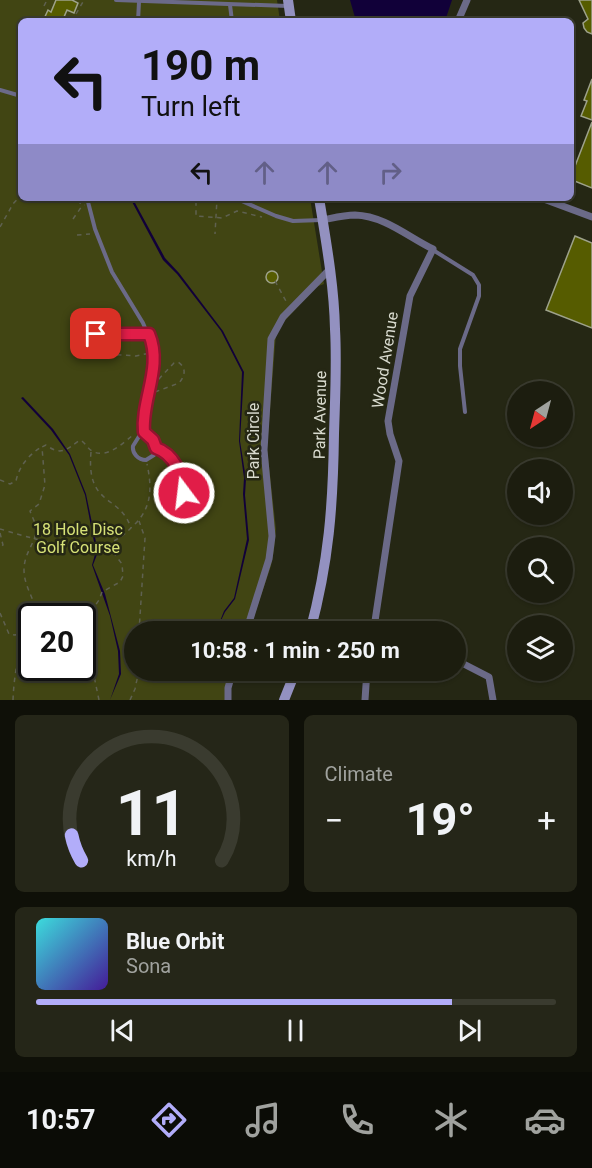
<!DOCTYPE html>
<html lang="en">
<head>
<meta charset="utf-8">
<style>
  :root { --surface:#1c1d0f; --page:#252618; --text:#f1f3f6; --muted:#a0a29e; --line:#3a3b2f; --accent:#b2adf9 }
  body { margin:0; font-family:Roboto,sans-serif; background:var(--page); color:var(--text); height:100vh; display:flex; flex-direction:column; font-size:22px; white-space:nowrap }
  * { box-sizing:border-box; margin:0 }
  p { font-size:20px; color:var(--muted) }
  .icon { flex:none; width:33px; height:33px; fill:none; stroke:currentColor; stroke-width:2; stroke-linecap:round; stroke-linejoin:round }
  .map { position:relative; height:700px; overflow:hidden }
  .details { display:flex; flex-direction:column; gap:15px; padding:15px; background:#0f1008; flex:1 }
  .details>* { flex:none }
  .guide { position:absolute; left:18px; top:18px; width:556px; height:183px; border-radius:9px; box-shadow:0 2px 4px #0004,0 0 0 2px var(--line); background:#b2adf9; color:#111; overflow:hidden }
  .needle { width:39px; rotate:216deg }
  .fabs { position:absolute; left:507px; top:381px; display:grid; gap:12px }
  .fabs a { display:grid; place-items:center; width:66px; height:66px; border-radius:50%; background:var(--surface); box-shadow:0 2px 4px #0004,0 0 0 2px var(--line); font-size:30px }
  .speed { position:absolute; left:18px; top:603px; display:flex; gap:12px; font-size:30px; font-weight:700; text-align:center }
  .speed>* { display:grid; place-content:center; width:78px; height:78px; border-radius:50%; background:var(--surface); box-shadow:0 2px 4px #0004,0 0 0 2px var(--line); line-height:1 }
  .speed .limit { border:3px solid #111; border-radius:9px; background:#fff; color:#111 }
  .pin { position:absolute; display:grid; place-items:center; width:51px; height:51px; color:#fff; margin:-26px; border-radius:12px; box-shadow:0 3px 9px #0006 }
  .me { position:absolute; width:66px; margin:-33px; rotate:345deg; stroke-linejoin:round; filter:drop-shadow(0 0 4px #0008) }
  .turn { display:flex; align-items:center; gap:21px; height:126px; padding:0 24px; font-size:27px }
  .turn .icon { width:78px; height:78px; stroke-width:2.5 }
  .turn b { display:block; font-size:42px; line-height:51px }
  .lanes { display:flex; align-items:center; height:57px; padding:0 24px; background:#0003; justify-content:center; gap:30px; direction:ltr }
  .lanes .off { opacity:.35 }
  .big { font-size:45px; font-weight:700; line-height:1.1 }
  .details .tile { flex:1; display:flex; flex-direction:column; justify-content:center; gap:9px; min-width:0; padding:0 21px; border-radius:9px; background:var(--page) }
  .details .dial { align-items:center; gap:0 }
  .dial svg { height:156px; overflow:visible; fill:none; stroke:var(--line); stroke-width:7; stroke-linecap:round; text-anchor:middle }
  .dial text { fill:var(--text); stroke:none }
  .song { display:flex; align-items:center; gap:18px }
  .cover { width:72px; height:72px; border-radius:9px; background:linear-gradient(135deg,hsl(180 70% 55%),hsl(260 70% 35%)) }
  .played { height:6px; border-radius:3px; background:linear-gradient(90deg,var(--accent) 80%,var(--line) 80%) }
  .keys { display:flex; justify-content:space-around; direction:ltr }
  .heat { display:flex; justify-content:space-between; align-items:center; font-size:33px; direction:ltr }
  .details .tiles { flex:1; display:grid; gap:15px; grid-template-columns:1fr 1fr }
  .tile:last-child { grid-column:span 2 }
  .trip { position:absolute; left:124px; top:621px; width:342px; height:60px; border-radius:30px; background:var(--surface); box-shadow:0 2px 4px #0004,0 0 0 2px var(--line); font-weight:700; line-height:60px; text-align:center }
  .tab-bar { display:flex; height:96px; justify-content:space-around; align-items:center; background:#0b0c06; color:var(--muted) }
  .tab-bar .icon { width:42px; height:42px }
  .tab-bar .active { color:var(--accent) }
  .tab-bar b { font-size:27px; color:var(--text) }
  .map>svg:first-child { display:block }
  .green { fill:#414513; fill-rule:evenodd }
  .water { fill:#110039 }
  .building { fill:#565c00; stroke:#9ea28b; stroke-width:1.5 }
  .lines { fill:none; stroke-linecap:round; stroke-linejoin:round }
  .path { stroke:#5f6150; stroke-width:1.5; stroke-dasharray:4.5 4.5; stroke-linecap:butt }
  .service { stroke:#6b6a88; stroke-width:4 }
  .minor { stroke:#6b6a88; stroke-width:7 }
  .secondary { stroke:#9391c0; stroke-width:10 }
  .route-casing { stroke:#92132f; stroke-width:15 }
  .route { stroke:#e11d48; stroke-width:10 }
  .labels { text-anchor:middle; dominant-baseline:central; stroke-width:5; stroke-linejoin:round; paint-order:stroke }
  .street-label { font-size:16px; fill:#d9dbcf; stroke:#252714 }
  .park-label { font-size:16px; fill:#d7e277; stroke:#252714 }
</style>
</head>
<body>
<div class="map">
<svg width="592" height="700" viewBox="0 0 592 700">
  <rect width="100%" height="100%" fill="#252714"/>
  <path class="green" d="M0,0H277L280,21H21V198H310L324,284L316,287L280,326L276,334L267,448L276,529L274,550L271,566L249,631L135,632V670L236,671L230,688L231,700H0ZM32,616H82V668H32Z"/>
  <g class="water">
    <path d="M350,0H452L445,21H356Z"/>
    <path d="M130,198L134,201L165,258L179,273L223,331L244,372L240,441L246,479L245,495L249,540L235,599L225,612L216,631L224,611L234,598L247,539L243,494L244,478L239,441L242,372L221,331L177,274L163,260Z"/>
    <path d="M23,397L53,429L70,454L86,494L96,542H94L85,495L69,455L51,430L21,398Z"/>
    <path d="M96,551L98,552L93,565L105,594L120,651L121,674L110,700L119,674L118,651L110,616L92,565Z"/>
  </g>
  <g class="building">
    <path d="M56,0H72L78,3L74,13L67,10L64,17L67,21H43L48,10L51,12Z"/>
    <path d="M579,0H592V34L587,32L584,28L583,23L588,19Z"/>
    <path d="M592,79V120L581,116L587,101L584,100Z"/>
    <path d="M592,122V188L572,180V174Z"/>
    <path d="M575,236L592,243V328L546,310Z"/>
    <circle cx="272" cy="277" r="6"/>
  </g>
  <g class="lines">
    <g class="path">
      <path d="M44,6L47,0"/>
      <path d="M76,14L84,0"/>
      <path d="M69,198L77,200L82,205H85"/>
      <path d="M205,198L196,202V216L222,218L237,211L262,217"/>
      <path d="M214,198L217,199L215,234"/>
      <path d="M73,219L82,206"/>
      <path d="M0,227L13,204L21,195"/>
      <path d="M77,235L90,234"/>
      <path d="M275,281L287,303"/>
      <path d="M108,354L136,356L150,353"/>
      <path d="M155,392L179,383C185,376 187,368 178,362L174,363L156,382"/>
      <path d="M91,452C86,507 120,494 131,528"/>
      <path d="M0,480L10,484L16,481C19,466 29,455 41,447"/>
      <path d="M0,529C29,537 81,555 109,543C120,539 127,532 135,524C152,507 152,487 147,464"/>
      <path d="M0,533L3,545L0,548"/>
      <path d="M0,613L9,634L15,635L29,631"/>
      <path d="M37,616C36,601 24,587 24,570C24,552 37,541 36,529C36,523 32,517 30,511L39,504L45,485L42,447L46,445C61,456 66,450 80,440C86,443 88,450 94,452C108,458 123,443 133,435"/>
      <path d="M139,632L145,538L139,521"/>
      <path d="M13,700C14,675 18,648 32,627"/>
      <path d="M99,700L94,676V652L89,633L90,613L99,600L102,592L120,582L123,576L122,564L113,552L110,543"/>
      <path d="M130,700L135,689L139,670"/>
    </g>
    <g class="service">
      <path d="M116,0L288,6"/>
      <path d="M230,5L232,21"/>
      <path d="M216,20L218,21"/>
      <path d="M71,21L74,19L88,21"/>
      <path d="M138,21L139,2"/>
      <path d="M0,90L21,96"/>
      <path d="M87,198L95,229L112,272L143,323L153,347L154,364L143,430L133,446C132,453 138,460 146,460L154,455L156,446L143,430"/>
      <path d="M235,198L276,216L293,221L322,220"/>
      <path d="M433,250L473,275L479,285V296L460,349V366L465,412"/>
      <path d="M96,334H149"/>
      <path d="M156,448C172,454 194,488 177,501"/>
    </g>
    <g class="minor">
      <path d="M458,21L467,0"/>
      <path d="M541,198L592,217"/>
      <path d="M323,220C333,218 344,215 355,215C385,216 408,237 433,249L410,296L388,421L390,434L399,461L375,621"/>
      <path d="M246,632L269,559L272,536L264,450L271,339L283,317L330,269"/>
      <path d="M373,632L375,621L397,632"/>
      <path d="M456,660L489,677L493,700"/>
      <path d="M228,700V688L233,670"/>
      <path d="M365,700L367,670"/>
    </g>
    <g class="secondary">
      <path d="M288,0L291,21"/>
      <path d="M310,632C329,561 333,506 334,434C335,399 337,364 335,329C334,285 326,241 319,198"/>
      <path d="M284,700L296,670"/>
    </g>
  </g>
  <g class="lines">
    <defs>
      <path id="route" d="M96,334H149C163,367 141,400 144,432L153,440L156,448C174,454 183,475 184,493"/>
    </defs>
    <use href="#route" class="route-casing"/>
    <use href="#route" class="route"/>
  </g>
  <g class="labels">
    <g class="street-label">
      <text transform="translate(385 360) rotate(-81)">Wood Avenue</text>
      <text transform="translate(320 415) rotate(-89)">Park Avenue</text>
      <text transform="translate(253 441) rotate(-90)">Park Circle</text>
    </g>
    <g class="park-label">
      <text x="78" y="529">18 Hole Disc<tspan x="78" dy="18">Golf Course</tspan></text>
    </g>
  </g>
</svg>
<div class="fabs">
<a><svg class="needle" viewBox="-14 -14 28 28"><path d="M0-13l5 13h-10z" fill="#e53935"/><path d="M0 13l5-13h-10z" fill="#a0a29e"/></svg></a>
<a><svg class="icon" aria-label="sound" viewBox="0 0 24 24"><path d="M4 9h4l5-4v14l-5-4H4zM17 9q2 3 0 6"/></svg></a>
<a><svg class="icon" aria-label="search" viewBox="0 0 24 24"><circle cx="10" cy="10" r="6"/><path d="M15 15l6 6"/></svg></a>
<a><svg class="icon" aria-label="layers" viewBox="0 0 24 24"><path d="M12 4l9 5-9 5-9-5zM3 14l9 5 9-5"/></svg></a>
</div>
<div class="speed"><div class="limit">20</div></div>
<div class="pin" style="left:96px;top:334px;background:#d93025"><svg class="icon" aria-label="arrive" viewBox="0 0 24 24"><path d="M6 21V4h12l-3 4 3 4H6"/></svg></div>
<svg class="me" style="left:184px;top:493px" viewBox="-20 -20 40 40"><circle r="17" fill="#e11d48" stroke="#fff" stroke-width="3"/><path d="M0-11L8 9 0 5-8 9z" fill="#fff"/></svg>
<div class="trip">10:58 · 1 min · 250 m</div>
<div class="guide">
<div class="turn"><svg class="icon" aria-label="left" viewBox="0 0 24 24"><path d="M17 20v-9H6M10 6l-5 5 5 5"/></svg><div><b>190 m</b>Turn left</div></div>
<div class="lanes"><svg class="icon" aria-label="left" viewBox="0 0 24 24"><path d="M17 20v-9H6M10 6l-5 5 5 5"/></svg><svg class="icon off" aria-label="ahead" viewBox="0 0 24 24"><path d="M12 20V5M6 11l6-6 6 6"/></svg><svg class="icon off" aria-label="ahead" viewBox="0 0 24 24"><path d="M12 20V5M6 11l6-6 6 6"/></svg><svg class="icon off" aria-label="right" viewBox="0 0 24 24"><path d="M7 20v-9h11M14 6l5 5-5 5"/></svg></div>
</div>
</div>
<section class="details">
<div class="tiles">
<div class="tile dial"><svg viewBox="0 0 100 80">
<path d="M14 69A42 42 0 1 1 86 69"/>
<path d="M14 69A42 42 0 0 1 9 56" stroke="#b2adf9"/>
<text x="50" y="56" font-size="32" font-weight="700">11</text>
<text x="50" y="72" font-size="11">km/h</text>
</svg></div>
<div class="tile"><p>Climate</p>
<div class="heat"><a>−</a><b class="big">19°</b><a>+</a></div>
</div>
<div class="tile">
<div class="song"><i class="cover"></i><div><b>Blue Orbit</b><p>Sona</p></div></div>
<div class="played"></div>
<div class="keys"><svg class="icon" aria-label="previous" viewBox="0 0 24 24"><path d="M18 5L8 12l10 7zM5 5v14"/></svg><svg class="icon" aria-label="pause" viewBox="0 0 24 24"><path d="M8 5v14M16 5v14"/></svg><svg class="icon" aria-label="next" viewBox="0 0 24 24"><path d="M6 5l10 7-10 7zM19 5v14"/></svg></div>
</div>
</div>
</section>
<nav class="tab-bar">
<b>10:57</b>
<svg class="icon active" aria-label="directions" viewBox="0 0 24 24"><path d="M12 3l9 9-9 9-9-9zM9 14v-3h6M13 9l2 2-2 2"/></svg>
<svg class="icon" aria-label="music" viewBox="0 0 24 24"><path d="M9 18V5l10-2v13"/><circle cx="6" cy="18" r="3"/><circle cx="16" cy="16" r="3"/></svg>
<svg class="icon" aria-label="phone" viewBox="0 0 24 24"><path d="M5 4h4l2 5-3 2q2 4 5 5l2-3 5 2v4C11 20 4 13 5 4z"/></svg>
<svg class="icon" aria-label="climate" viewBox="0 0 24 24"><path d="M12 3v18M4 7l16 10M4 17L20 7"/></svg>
<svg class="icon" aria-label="car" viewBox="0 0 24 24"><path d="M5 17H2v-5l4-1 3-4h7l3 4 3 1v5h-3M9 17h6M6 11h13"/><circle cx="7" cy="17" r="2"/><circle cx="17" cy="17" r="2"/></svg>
</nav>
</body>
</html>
